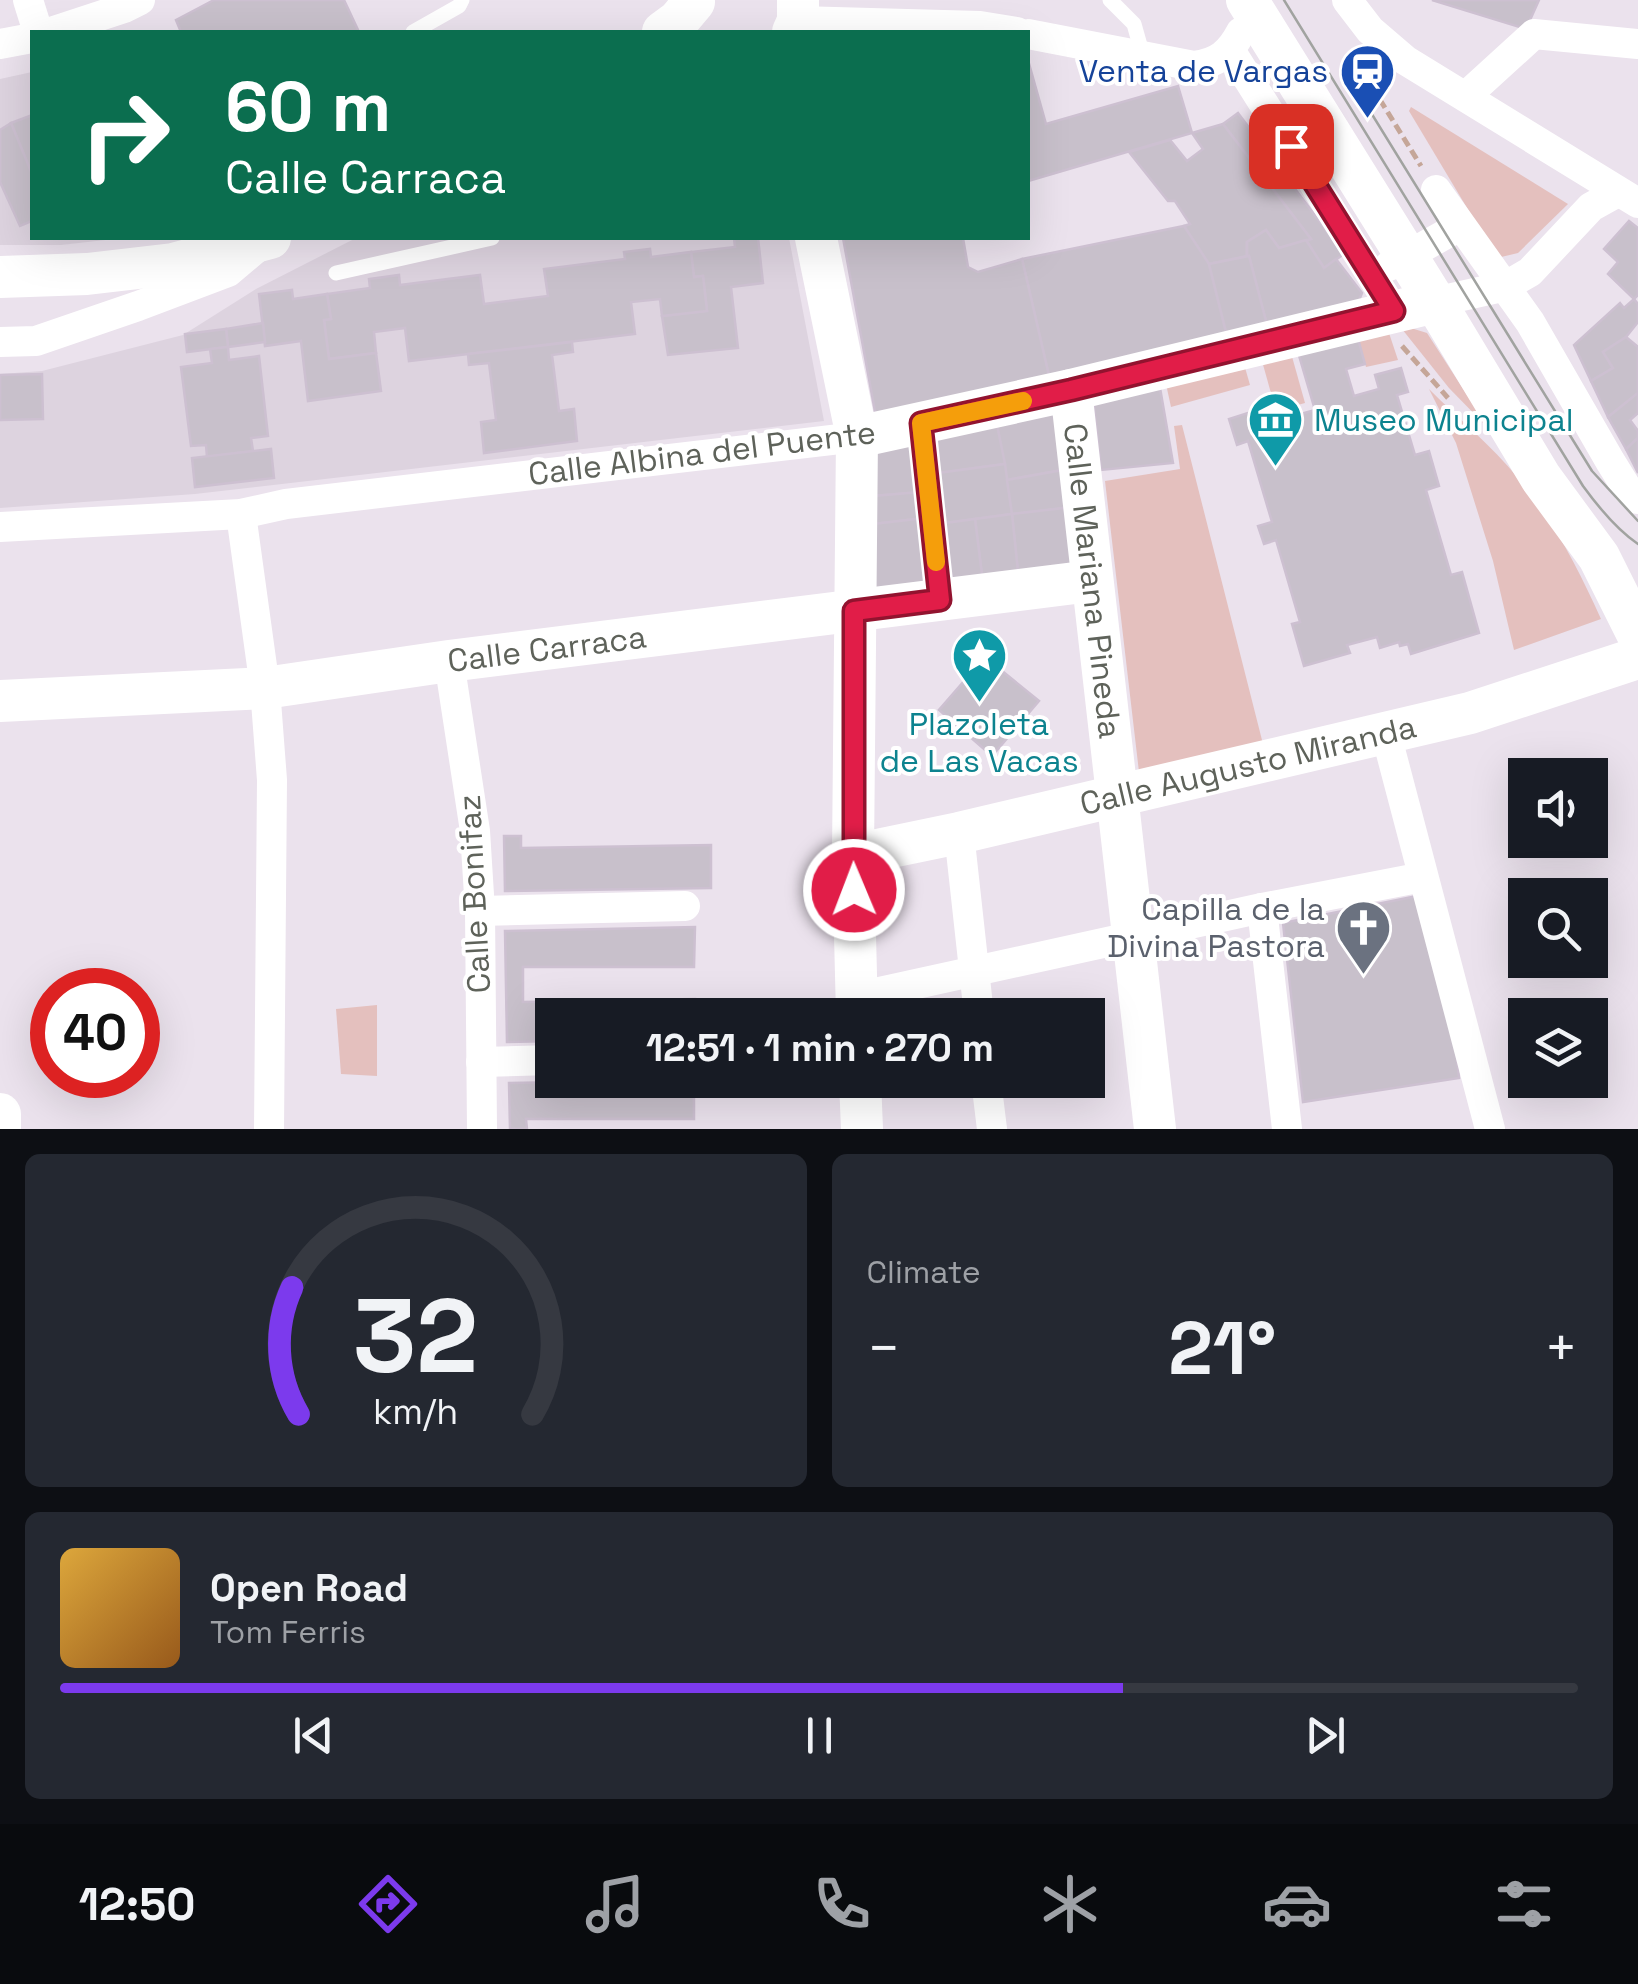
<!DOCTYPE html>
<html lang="en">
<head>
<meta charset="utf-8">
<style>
  :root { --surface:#171b24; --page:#242831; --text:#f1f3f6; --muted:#9ea1a6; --line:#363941; --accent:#7c3aed }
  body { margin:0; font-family:"Space Grotesk",sans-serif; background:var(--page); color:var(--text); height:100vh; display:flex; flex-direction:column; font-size:38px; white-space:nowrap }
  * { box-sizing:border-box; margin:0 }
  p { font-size:32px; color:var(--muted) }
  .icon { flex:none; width:55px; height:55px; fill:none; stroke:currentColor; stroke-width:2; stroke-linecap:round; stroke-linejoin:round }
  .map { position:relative; height:1129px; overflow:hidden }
  .panel { display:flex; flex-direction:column; gap:25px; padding:25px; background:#0d0f14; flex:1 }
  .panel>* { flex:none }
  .banner { position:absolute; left:30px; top:30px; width:1000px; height:210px; border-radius:0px; box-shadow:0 10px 40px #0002; background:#0b6e4f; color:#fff; overflow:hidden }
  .buttons { position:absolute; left:1508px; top:758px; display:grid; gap:20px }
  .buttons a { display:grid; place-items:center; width:100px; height:100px; border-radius:0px; background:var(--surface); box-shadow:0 10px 40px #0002; font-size:50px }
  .speed { position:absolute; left:30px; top:968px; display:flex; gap:20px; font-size:50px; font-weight:700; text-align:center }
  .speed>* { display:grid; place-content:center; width:130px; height:130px; border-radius:50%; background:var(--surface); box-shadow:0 10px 40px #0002; line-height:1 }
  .speed .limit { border:15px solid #d22; background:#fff; color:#111 }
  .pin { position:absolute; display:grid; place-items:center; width:85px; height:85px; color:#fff; margin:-42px; border-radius:20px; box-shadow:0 5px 15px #0006 }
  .me { position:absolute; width:110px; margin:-55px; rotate:359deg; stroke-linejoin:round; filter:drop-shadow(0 0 8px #0008) }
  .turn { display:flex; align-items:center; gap:35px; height:210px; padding:0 30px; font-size:45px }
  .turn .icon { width:130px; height:130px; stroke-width:2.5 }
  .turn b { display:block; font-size:70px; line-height:85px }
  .big { font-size:75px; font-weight:800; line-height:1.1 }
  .panel .tile { flex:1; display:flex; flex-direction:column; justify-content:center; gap:15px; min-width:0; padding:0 35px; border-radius:15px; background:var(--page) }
  .panel .dial { align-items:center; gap:0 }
  .dial svg { height:260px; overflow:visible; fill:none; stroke:var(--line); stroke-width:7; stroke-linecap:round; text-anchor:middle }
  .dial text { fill:var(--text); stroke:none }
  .song { display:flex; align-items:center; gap:30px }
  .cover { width:120px; height:120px; border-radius:15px; background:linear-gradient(135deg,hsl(40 70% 55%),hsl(30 70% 35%)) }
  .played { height:10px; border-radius:5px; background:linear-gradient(90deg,var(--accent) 70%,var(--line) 70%) }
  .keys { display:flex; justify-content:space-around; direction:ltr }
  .heat { display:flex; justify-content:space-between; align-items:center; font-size:55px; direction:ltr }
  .panel .tiles { flex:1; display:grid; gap:25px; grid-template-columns:1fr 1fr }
  .tile:last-child { grid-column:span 2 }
  .trip { position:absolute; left:535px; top:998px; width:570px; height:100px; border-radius:0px; background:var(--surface); box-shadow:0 10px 40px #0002; font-weight:800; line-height:100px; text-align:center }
  .menu { display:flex; height:160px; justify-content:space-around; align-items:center; background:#090b0e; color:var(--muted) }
  .menu .icon { width:70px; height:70px }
  .menu .active { color:var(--accent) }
  .menu b { font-size:45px; color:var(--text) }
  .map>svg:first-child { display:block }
  .education { fill:#ddd3df }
  .green { fill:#e4c0be }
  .building { fill:#c8c0cb; stroke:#cdc0d1; stroke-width:2.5 }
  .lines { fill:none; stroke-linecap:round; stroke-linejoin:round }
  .path { stroke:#c5a698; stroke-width:5; stroke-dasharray:10 5; stroke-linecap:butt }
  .lane { stroke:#fff; stroke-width:15 }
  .street { stroke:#fff; stroke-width:30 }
  .secondary { stroke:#fff; stroke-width:42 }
  .tram { stroke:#a1a3a0; stroke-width:2.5 }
  .route-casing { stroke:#92132f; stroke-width:25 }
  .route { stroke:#e11d48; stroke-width:18 }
  .slow { stroke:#f59e0b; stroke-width:18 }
  .labels { text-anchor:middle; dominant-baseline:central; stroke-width:8; stroke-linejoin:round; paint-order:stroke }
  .transit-label { font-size:32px; fill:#164399; stroke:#fff; text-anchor:end }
  .culture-label { font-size:32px; fill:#0d838f; stroke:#fff; text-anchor:start }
  .street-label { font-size:32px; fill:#5e625a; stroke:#fff }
  .worship-label { font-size:32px; fill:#5b616d; stroke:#fff; text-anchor:end }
</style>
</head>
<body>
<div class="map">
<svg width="1638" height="1129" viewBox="0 0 1638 1129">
  <rect width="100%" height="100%" fill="#ebe2ed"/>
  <g class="education">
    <path d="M32,72V238H123L61,245H0V79Z"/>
    <path d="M356,238H789L824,421L195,494L0,508V374L42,371L183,335L256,289Z"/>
  </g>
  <g class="green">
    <path d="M1411,107L1568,204L1518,253L1497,258L1409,111Z"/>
    <path d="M1398,324L1427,333L1489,429L1449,388Z"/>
    <path d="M1388,330L1398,360L1366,367L1357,335Z"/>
    <path d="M1291,353L1305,403L1276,411L1262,361Z"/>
    <path d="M1244,364L1250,385L1171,407L1166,384Z"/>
    <path d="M1429,389C1459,419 1492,446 1518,478C1554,521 1578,568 1601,619L1514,650L1493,561L1456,443Z"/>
    <path d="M1182,425L1263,744L1139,772L1105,481L1180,469L1174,426Z"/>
    <path d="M377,1005V1076L341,1074L336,1009Z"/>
  </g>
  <g class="building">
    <path d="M214,0H344L359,32H181L176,20Z"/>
    <path d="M1432,0H1539L1526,29Z"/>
    <path d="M1028,60L1046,124L1178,86L1192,133L1028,181Z"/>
    <path d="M1238,113L1344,254L1324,268L1306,240L1311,239L1223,124Z"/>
    <path d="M32,115V174L11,123Z"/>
    <path d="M11,123L32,174V221L20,226L0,182V130Z"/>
    <path d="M1223,124L1311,239L1279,248L1266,230L1247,242V256L1209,264L1184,226L1190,224L1175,201H1168L1129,152L1170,140L1187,161L1203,149L1192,133Z"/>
    <path d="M1629,221L1638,228V295L1634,299L1608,274L1618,262L1604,249Z"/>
    <path d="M1184,226L1209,264L1227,336L1049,376L1022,259Z"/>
    <path d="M1266,230L1279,248L1306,240L1324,268L1336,259L1362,293L1358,303L1267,325L1249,256H1247V242Z"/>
    <path d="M734,238H758L763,283L731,287L738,348L668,355L662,316L707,311L703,276L694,277L691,252L735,247Z"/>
    <path d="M843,238H963L968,267L978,272L1022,259L1049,376L876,417Z"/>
    <path d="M650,249L651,257L691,252L694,277L703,276L707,311L662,316L660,299L631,302L635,334L409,361L405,328L374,332L376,353L329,359L324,320L331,319L327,294L370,288L369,279L399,275L400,285L480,275L484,304L548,296L544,269L625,259L624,252Z"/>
    <path d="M1249,256L1267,325L1227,336L1209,264Z"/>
    <path d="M292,290L293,299L327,294L331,319L324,320L329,359L376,353L381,391L308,401L301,341L265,346L259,294Z"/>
    <path d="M1634,299L1638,304V322L1626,337L1603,352L1613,368L1591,381L1574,345L1620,303L1624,308Z"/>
    <path d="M263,323L265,342L228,347L226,329Z"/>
    <path d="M226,329L228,347L187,352L185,334Z"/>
    <path d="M1357,335L1365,364L1346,369L1354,396L1379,389L1375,375L1401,368L1408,392L1397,395L1415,455L1429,451L1439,486L1426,490L1451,575L1462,572L1479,633L1411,654L1408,644L1400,646L1399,642L1380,648L1377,637L1347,645L1350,653L1304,666L1292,624L1300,622L1276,540L1264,544L1258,526L1272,522L1248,441L1237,445L1229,419L1254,411L1258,426L1315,410L1298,352Z"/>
    <path d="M1626,337L1638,347V393L1608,417L1591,381L1613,368L1603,352Z"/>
    <path d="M572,342L573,352L552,355L559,411L574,409L577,441L484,453L481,422L496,420L489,363L469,365L468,354Z"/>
    <path d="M228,347L229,360L259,356L268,436L251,438L253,451L207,457L206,445L191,446L181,367L212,363L210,349Z"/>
    <path d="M42,374L43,419L0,420V375Z"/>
    <path d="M1159,382L1173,463L1101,470L1093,399Z"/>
    <path d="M1638,393V413L1630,420L1638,431V438L1626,449L1608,417Z"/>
    <path d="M1057,409L1068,469L1007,480L996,420Z"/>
    <path d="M996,420L1005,464L938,473L932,438Z"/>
    <path d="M1638,438V473L1626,449Z"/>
    <path d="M916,442L921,492L873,496L870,451Z"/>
    <path d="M271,449L274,478L195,487L192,458Z"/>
    <path d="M1005,464L1012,514L945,523L938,473Z"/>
    <path d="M1068,469L1073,507L1012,514L1007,480Z"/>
    <path d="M921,492L925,518L873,524V496Z"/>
    <path d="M1073,507L1080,565L1018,572L1012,514Z"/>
    <path d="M1012,514L1018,572L982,575L975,519Z"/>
    <path d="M925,518L930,584L872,591L873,524Z"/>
    <path d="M975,519L982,575L952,580L945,523Z"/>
    <path d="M985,657L1039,701L992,756L939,710Z"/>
    <path d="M504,836H521V848L711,845V888L505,891Z"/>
    <path d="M1417,896L1454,1028L1459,1078L1303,1102L1283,923Z"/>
    <path d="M695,927L694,967H523V1002L695,999V1015H552V1041L507,1042L505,931Z"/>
    <path d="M694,1080V1119H526L527,1129H510L509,1083Z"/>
  </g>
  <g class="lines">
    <g class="path">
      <path d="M1356,61L1421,166"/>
      <path d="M1402,346L1448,398"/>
    </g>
    <g class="lane">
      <path d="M1110,0L1134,24L1143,56"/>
      <path d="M413,32L459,6L462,0"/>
      <path d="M336,273L492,238"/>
    </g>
    <g class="street">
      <path d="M28,0L38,32"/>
      <path d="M1347,0L1370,30L1405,60L1638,203"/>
      <path d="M798,21L980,26L1017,32"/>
      <path d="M51,32L124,8L140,0"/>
      <path d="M1028,34L1194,66C1218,63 1230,53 1241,32"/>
      <path d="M0,44L32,38"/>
      <path d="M1230,50L1394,311"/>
      <path d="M1466,96L1534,34L1638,44"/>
      <path d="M1436,190L1530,322L1610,461L1628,490L1638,499"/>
      <path d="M1389,266L1460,226"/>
      <path d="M1435,302L1506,286L1530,272L1591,207L1618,192"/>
      <path d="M0,342L36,341L138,306L228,272L260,245"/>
      <path d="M921,423L940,600"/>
      <path d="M241,514L265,688L272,780L269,1129"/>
      <path d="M0,527L241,514L286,504L857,437"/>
      <path d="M449,661L475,831L480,911L482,1129"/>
      <path d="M1386,734L1490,1129"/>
      <path d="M959,833L979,1015"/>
      <path d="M1262,908L1287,1129"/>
      <path d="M480,911L685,906"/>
      <path d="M857,997L1262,908L1423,877"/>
      <path d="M481,1062L552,1060"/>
      <path d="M986,1080L992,1129"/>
    </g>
    <g class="secondary">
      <path d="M1247,0L1435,302L1541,478L1599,557L1638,635"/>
      <path d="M663,32L678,21L694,2"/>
      <path d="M793,32L798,21V0"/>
      <path d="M816,238L857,437L853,855L857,1015"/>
      <path d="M0,277L87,274L173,264L270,238"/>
      <path id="s1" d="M1071,390L1155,1129"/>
      <path d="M857,437L1071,390L1435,302"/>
      <path id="s2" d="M0,701L265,688L449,661L1091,581"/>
      <path id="s3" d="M853,855L959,833L1470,713L1638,658"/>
      <path d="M860,1080L862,1129"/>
      <path d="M0,1114V1129"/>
    </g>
    <g class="tram">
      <path d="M1284,0L1583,486C1599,508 1616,529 1638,544"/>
      <path d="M1365,103L1592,471L1638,521"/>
    </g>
  </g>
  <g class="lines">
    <defs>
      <path id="route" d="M854,890V611L940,600L921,423L1071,390L1394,311L1291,146"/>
    </defs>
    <use href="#route" class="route-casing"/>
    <use href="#route" class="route"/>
    <path class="slow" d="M936,562L921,423L1023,401"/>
  </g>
  <defs>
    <symbol id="station-pin" viewBox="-11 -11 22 30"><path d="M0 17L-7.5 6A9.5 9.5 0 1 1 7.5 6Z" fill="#1a4fb4" stroke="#fff"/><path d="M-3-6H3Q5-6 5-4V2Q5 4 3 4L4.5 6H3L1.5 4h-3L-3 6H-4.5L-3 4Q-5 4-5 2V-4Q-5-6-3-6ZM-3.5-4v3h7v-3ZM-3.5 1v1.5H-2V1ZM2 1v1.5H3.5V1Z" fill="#fff"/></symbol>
    <symbol id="museum-pin" viewBox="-11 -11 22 30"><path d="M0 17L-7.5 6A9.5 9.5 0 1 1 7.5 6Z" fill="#0f9aa8" stroke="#fff"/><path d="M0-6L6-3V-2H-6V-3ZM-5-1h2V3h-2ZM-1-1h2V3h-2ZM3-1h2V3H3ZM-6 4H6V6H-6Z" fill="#fff"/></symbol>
    <symbol id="sight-pin" viewBox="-11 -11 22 30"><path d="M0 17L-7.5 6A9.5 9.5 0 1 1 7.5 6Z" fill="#0f9aa8" stroke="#fff"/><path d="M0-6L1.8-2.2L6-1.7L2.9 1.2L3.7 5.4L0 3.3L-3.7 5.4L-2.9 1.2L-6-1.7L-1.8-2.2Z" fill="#fff"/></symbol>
    <symbol id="church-pin" viewBox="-11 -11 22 30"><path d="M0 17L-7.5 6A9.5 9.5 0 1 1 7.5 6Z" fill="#6b7280" stroke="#fff"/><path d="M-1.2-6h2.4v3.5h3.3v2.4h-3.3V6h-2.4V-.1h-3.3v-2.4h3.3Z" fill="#fff"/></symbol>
  </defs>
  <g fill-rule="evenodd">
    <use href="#station-pin" x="1336" y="40" width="63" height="86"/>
    <use href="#museum-pin" x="1244" y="388" width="63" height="86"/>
    <use href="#sight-pin" x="948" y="624" width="63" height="86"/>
    <use href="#church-pin" x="1332" y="896" width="63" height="86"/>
  </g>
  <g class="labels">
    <g class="transit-label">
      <text x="1328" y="71">Venta de Vargas</text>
    </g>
    <g class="culture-label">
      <text x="1314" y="420">Museo Municipal</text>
      <text x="979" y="724" text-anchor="middle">Plazoleta<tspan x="979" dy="37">de Las Vacas</tspan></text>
    </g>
    <g class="street-label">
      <text transform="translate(702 453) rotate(-7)">Calle Albina del Puente</text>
      <text stroke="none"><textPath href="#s1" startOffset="192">Calle Mariana Pineda</textPath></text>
      <text stroke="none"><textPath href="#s2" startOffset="550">Calle Carraca</textPath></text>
      <text stroke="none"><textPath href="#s3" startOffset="405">Calle Augusto Miranda</textPath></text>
      <text transform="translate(474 894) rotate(-93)">Calle Bonifaz</text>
    </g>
    <g class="worship-label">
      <text x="1325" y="909">Capilla de la<tspan x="1325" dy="37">Divina Pastora</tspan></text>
    </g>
  </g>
</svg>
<div class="buttons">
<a><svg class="icon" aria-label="sound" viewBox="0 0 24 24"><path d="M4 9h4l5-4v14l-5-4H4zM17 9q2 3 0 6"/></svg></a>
<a><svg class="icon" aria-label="search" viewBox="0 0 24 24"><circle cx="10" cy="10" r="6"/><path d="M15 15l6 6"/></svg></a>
<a><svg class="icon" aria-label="layers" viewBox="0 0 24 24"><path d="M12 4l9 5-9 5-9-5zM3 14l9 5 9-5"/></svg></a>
</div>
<div class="speed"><div class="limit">40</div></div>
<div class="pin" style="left:1291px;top:146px;background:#d93025"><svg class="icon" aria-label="arrive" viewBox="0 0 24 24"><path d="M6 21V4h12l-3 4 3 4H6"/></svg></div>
<svg class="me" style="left:854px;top:890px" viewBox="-20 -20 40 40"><circle r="17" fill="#e11d48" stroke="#fff" stroke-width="3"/><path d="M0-11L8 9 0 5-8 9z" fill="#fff"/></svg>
<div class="trip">12:51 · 1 min · 270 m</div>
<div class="banner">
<div class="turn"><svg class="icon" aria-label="right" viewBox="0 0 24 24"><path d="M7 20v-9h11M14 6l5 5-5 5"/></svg><div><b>60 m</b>Calle Carraca</div></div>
</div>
</div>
<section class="panel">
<div class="tiles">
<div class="tile dial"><svg viewBox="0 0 100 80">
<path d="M14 69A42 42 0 1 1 86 69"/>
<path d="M14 69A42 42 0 0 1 12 30" stroke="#7c3aed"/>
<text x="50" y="56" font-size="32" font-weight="700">32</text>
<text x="50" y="72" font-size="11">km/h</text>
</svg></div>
<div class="tile"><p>Climate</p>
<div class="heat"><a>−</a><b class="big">21°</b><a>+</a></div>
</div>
<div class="tile">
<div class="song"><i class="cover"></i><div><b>Open Road</b><p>Tom Ferris</p></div></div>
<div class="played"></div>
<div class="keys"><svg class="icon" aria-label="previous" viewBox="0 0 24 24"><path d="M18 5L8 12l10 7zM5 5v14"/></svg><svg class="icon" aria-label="pause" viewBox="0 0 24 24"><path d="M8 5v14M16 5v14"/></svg><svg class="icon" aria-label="next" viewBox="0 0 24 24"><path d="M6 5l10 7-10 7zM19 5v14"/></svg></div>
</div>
</div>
</section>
<nav class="menu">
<b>12:50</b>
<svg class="icon active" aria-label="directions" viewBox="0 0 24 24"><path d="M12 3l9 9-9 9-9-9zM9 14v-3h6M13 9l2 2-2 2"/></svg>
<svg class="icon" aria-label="music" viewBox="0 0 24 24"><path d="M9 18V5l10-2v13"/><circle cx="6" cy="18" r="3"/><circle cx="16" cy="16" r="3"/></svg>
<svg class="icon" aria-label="phone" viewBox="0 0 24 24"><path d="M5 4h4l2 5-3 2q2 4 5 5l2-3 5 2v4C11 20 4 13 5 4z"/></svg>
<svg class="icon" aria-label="climate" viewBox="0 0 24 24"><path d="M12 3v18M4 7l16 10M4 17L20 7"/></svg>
<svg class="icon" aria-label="car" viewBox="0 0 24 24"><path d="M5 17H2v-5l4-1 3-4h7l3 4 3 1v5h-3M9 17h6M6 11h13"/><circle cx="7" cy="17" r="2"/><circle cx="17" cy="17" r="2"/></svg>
<svg class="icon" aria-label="filters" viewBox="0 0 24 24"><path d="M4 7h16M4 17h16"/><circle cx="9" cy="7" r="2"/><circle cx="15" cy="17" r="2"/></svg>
</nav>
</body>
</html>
